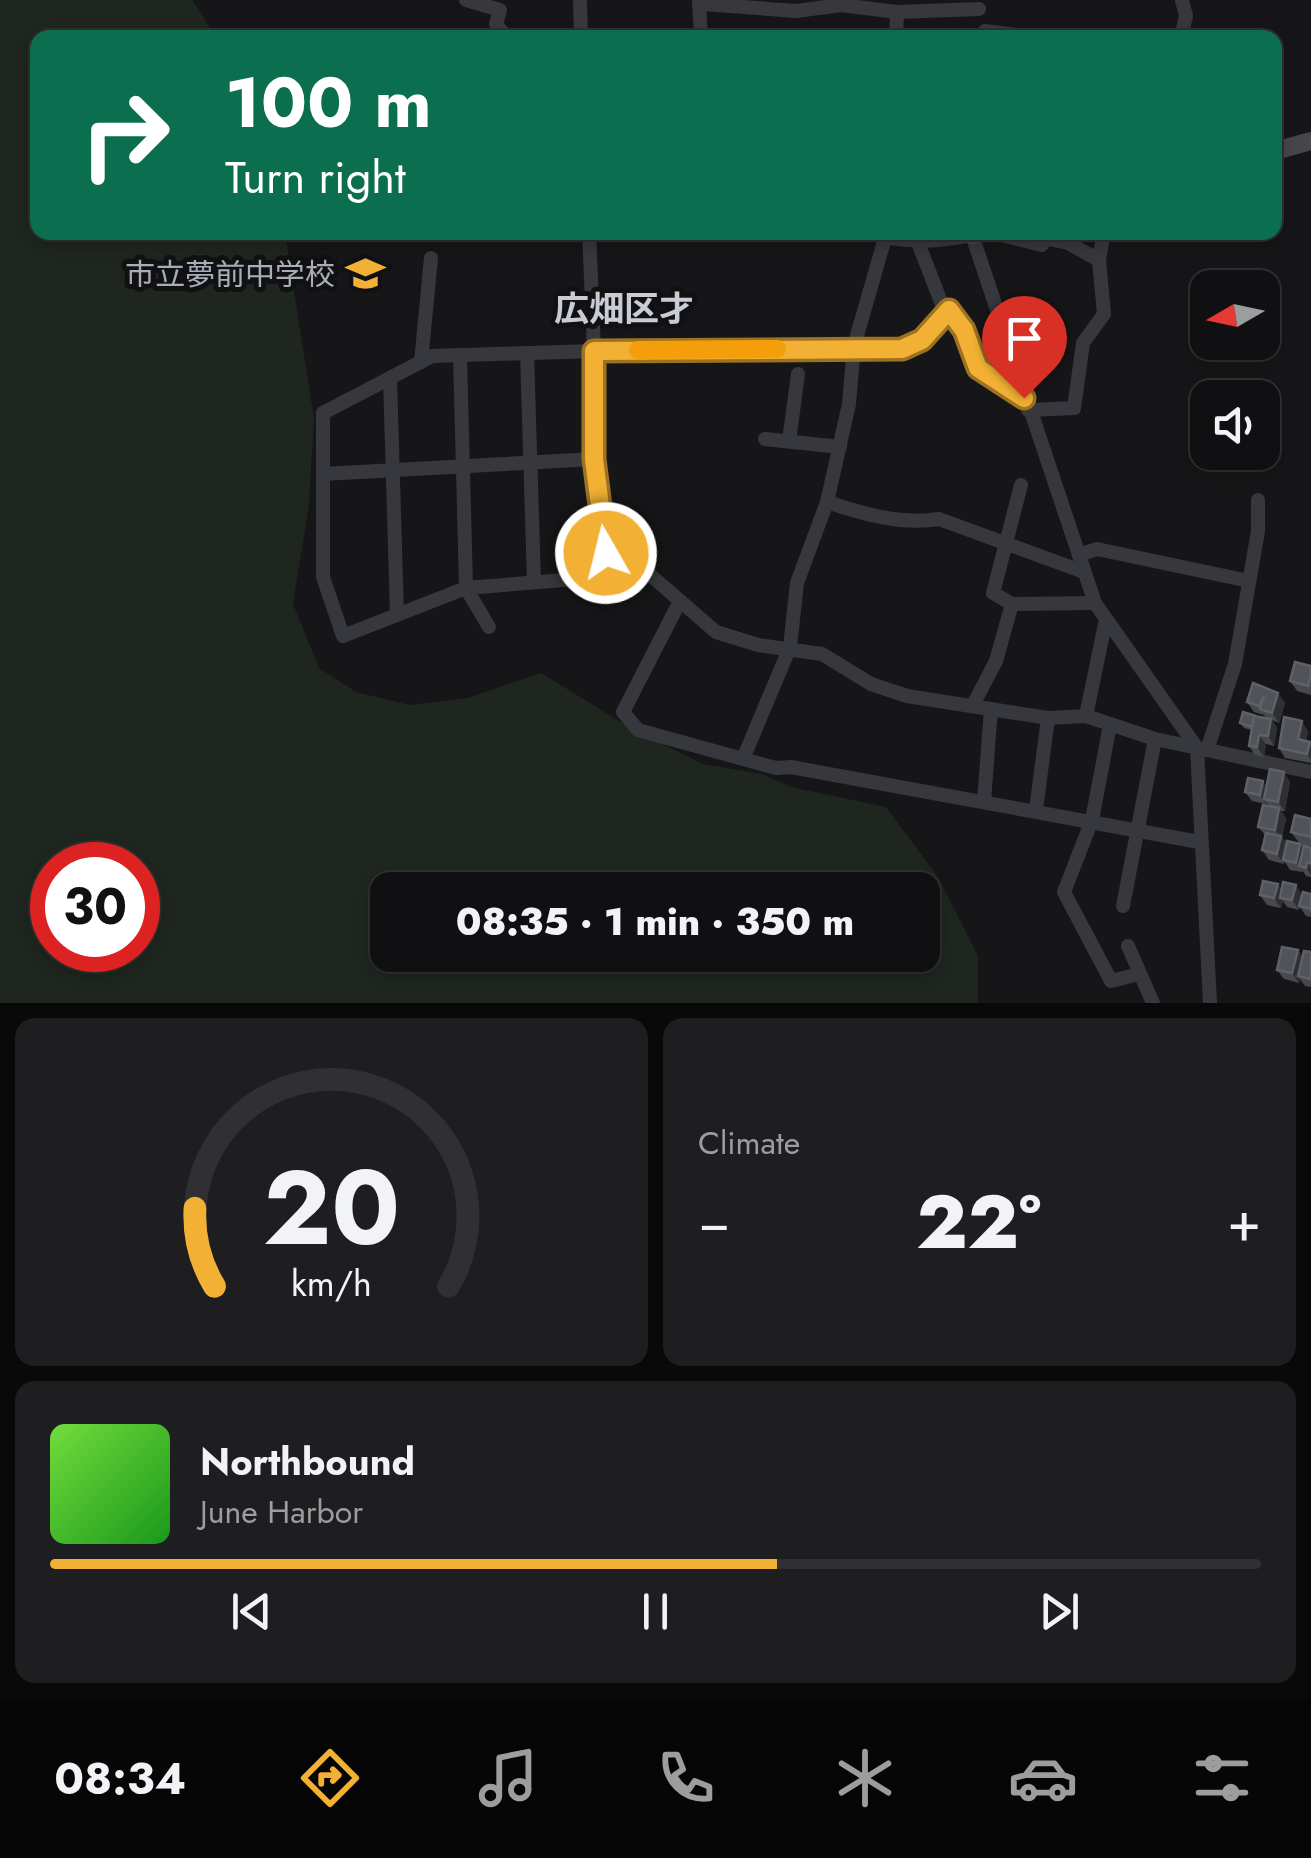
<!DOCTYPE html>
<html lang="en">
<head>
<meta charset="utf-8">
<style>
  :root { --surface:#101012; --page:#1e1e20; --text:#f1f3f6; --muted:#9c9d9f; --line:#303032; --accent:#f2b134 }
  body { margin:0; font-family:Jost,"Noto Sans JP",sans-serif; background:var(--page); color:var(--text); height:100vh; display:flex; flex-direction:column; font-size:38px; white-space:nowrap }
  * { box-sizing:border-box; margin:0 }
  p { font-size:32px; color:var(--muted) }
  .icon { flex:none; width:55px; height:55px; fill:none; stroke:currentColor; stroke-width:2; stroke-linecap:round; stroke-linejoin:round }
  .map { position:relative; height:1003px; overflow:hidden }
  .panel { display:flex; flex-direction:column; gap:15px; padding:15px; background:#09090a; flex:1 }
  .panel>* { flex:none }
  .top-card { position:absolute; left:30px; top:30px; width:1252px; height:210px; border-radius:20px; box-shadow:0 5px 15px #0003,0 0 0 2px var(--line); background:#0b6e4f; color:#fff; overflow:hidden }
  .needle { width:65px; rotate:261deg }
  .controls { position:absolute; left:1190px; top:270px; display:grid; gap:20px }
  .controls a { display:grid; place-items:center; width:90px; height:90px; border-radius:20px; background:var(--surface); box-shadow:0 5px 15px #0003,0 0 0 2px var(--line); font-size:50px }
  .speed { position:absolute; left:30px; top:842px; display:flex; gap:20px; font-size:50px; font-weight:700; text-align:center }
  .speed>* { display:grid; place-content:center; width:130px; height:130px; border-radius:50%; background:var(--surface); box-shadow:0 5px 15px #0003,0 0 0 2px var(--line); line-height:1 }
  .speed .limit { border:15px solid #d22; background:#fff; color:#111 }
  .pin { position:absolute; display:grid; place-items:center; width:85px; height:85px; color:#fff; margin:-102px -42px; border-radius:50% 50% 50% 0; rotate:-45deg; box-shadow:0 0 10px #0007 }
  .pin .icon { rotate:45deg }
  .me { position:absolute; width:110px; margin:-55px; rotate:352deg; stroke-linejoin:round; filter:drop-shadow(0 0 8px #0008) }
  .turn { display:flex; align-items:center; gap:35px; height:210px; padding:0 30px; font-size:45px }
  .turn .icon { width:130px; height:130px; stroke-width:2.5 }
  .turn b { display:block; font-size:70px; line-height:85px }
  .big { font-size:75px; font-weight:800; line-height:1.1 }
  .panel .card { flex:1; display:flex; flex-direction:column; justify-content:center; gap:15px; min-width:0; padding:0 35px; border-radius:20px; background:var(--page) }
  .panel .dial { align-items:center; gap:0 }
  .dial svg { height:260px; overflow:visible; fill:none; stroke:var(--line); stroke-width:7; stroke-linecap:round; text-anchor:middle }
  .dial text { fill:var(--text); stroke:none }
  .song { display:flex; align-items:center; gap:30px }
  .cover { width:120px; height:120px; border-radius:15px; background:linear-gradient(135deg,hsl(100 70% 55%),hsl(120 70% 35%)) }
  .played { height:10px; border-radius:5px; background:linear-gradient(90deg,var(--accent) 60%,var(--line) 60%) }
  .keys { display:flex; justify-content:space-around; direction:ltr }
  .heat { display:flex; justify-content:space-between; align-items:center; font-size:55px; direction:ltr }
  .panel .tiles { flex:1; display:grid; gap:15px; grid-template-columns:1fr 1fr }
  .card:last-child { grid-column:span 2 }
  .trip { position:absolute; left:370px; top:872px; width:570px; height:100px; border-radius:20px; background:var(--surface); box-shadow:0 5px 15px #0003,0 0 0 2px var(--line); font-weight:800; line-height:100px; text-align:center }
  .dock { display:flex; height:160px; justify-content:space-around; align-items:center; background:#060607; color:var(--muted) }
  .dock .icon { width:70px; height:70px }
  .dock .selected { color:var(--accent) }
  .dock b { font-size:45px; color:var(--text) }
  .map>svg:first-child { display:block }
  .green { fill:#1e261f; fill-rule:evenodd }
  .lines { fill:none; stroke-linecap:round; stroke-linejoin:round }
  .street { stroke:#37383d; stroke-width:14 }
  .secondary { stroke:#45474d; stroke-width:18 }
  .wall { fill:#47494d }
  .shaded-wall { fill:#2f3033 }
  .building { fill:#525359; stroke:#5f6168; stroke-width:2.5 }
  .route-casing { stroke:#9d7322; stroke-width:25 }
  .route { stroke:#f2b134; stroke-width:18 }
  .slow { stroke:#f59e0b; stroke-width:18 }
  .labels { text-anchor:middle; dominant-baseline:central; stroke-width:10; stroke-linejoin:round; paint-order:stroke }
  .poi-label { font-size:30px; fill:#a8adb8; stroke:#111113; text-anchor:end }
  .quarter-label { font-size:35px; font-weight:bold; fill:#c9ccd4; stroke:#111113 }
</style>
</head>
<body>
<div class="map">
<svg width="1311" height="1003" viewBox="0 0 1311 1003">
  <rect width="100%" height="100%" fill="#161618"/>
  <path class="green" d="M0,0H192L216,37L38,38V232L285,233L314,419L309,505L293,604L319,668L356,692L410,705L468,698L541,673L634,730L703,764L762,774L791,787L886,807L938,877L978,956V1003H0ZM52,865H138V950H52ZM388,890H922V955H388Z"/>
  <g class="lines">
    <g class="street">
      <path d="M466,0L500,10L496,24L507,38"/>
      <path d="M580,0L581,38"/>
      <path d="M699,0L701,38"/>
      <path d="M703,4L796,11L841,5L897,12L979,9"/>
      <path d="M985,31L1042,38"/>
      <path d="M896,38L897,12"/>
      <path d="M1181,38L1186,16L1182,0"/>
      <path d="M589,232L594,351L903,349L922,340L949,310"/>
      <path d="M863,232C903,243 930,243 972,235"/>
      <path d="M971,232L1095,603L1197,748L1210,1003"/>
      <path d="M989,232L1042,245L1044,238L1068,243L1099,260"/>
      <path d="M919,245L941,302L964,331L979,368L1024,398"/>
      <path d="M594,351V459L606,553L576,579L466,588L343,636L323,577V413L432,356Z"/>
      <path d="M527,353L534,582"/>
      <path d="M460,355L466,588L489,627"/>
      <path d="M421,362L431,258"/>
      <path d="M390,378L397,615"/>
      <path d="M1028,410L1074,408L1083,343L1104,314L1099,260L1104,232"/>
      <path d="M765,439L840,447"/>
      <path d="M789,441L798,374"/>
      <path d="M323,474L594,459"/>
      <path d="M1021,485L993,593L1012,604L1095,603"/>
      <path d="M827,502C863,514 901,525 939,519L1084,572"/>
      <path d="M606,553L633,560L716,632L758,645L822,654L871,684L907,696L1048,718L1086,716L1155,739L1311,772"/>
      <path d="M1079,555L1097,549L1249,581"/>
      <path d="M680,601L623,712L638,730L776,768L791,767L1199,842"/>
      <path d="M974,703L996,661L1012,604"/>
      <path d="M1086,716L1105,624"/>
      <path d="M1110,725L1092,820L1064,892L1111,981L1139,974"/>
      <path d="M1207,750L1235,664L1258,531V500"/>
      <path d="M743,759L790,647L797,583L827,502L849,404L854,346L885,238"/>
      <path d="M984,801L991,709"/>
      <path d="M1036,810L1048,718"/>
      <path d="M1123,906L1155,739"/>
      <path d="M1128,946L1153,1003"/>
    </g>
    <g class="secondary">
      <path d="M1275,151L1311,141"/>
      <path d="M972,235L986,232"/>
    </g>
  </g>
  <g class="wall">
    <path d="M1311,666V695L1297,691L1290,681Z"/>
    <path d="M1247,702L1285,703L1279,723L1272,720L1277,728L1274,746L1266,744L1264,757L1255,755L1249,746L1251,730L1244,728L1240,723L1266,718L1264,715L1254,712Z"/>
    <path d="M1308,731L1306,741L1311,743V763L1285,758L1279,748Z"/>
    <path d="M1290,782L1285,811H1281L1286,818L1282,837L1287,844H1300L1291,832L1311,819V877L1306,876L1303,871V872L1290,870L1285,862L1284,864L1269,860L1262,850L1266,836L1258,827L1269,806L1267,803L1266,804L1252,801L1245,792Z"/>
    <path d="M1278,884L1282,890L1302,894H1311V917L1306,916L1300,907L1299,910L1287,907L1283,901L1281,908L1267,905L1260,895Z"/>
    <path d="M1298,950L1303,957L1311,952V987L1305,986L1300,979L1299,983L1284,979L1277,970Z"/>
  </g>
  <g class="shaded-wall">
    <path d="M1278,693L1285,703L1279,723L1272,713Z"/>
    <path d="M1271,719L1277,728L1274,746L1268,736Z"/>
    <path d="M1302,721L1308,731L1305,749L1298,739Z"/>
    <path d="M1259,735L1266,744L1264,757L1257,747Z"/>
    <path d="M1310,742L1311,743V760L1307,754Z"/>
    <path d="M1284,772L1290,782L1285,811L1278,802Z"/>
    <path d="M1263,781L1269,790L1264,799L1266,804L1260,795Z"/>
    <path d="M1279,808L1286,818L1282,837L1288,846L1284,864L1277,854L1281,839L1275,830Z"/>
    <path d="M1300,844L1307,854L1299,866L1303,872L1296,863Z"/>
    <path d="M1307,862L1311,868V875L1306,868Z"/>
    <path d="M1278,884L1284,894L1280,898L1283,901L1281,908L1274,898Z"/>
    <path d="M1296,885L1302,895L1299,910L1292,900Z"/>
    <path d="M1298,950L1305,960L1298,976L1300,979L1299,983L1292,973Z"/>
  </g>
  <g class="building">
    <path d="M1295,662L1311,666V674L1308,686L1290,681Z"/>
    <path d="M1253,683L1278,693L1272,713L1260,709L1264,696L1259,706L1247,702Z"/>
    <path d="M1243,712L1256,716H1254L1252,727L1240,723Z"/>
    <path d="M1254,716L1271,719L1268,736L1259,735L1257,747L1249,746Z"/>
    <path d="M1284,717L1302,721L1298,739L1310,742L1307,754L1279,748Z"/>
    <path d="M1270,769L1284,772L1278,802L1264,799Z"/>
    <path d="M1248,778L1263,781L1260,795L1245,792Z"/>
    <path d="M1263,805L1279,808L1275,830L1258,827Z"/>
    <path d="M1295,815L1311,819V837L1291,832Z"/>
    <path d="M1266,833L1281,836L1277,854L1262,850Z"/>
    <path d="M1287,841L1300,844L1296,863L1283,860Z"/>
    <path d="M1304,846L1311,848V863L1307,862L1306,868L1299,866Z"/>
    <path d="M1263,881L1278,884L1274,898L1260,895Z"/>
    <path d="M1283,882L1296,885L1292,900L1280,898Z"/>
    <path d="M1303,892L1311,894V909L1299,906Z"/>
    <path d="M1282,947L1298,950L1292,973L1277,970Z"/>
    <path d="M1304,951L1311,952V979L1298,976Z"/>
  </g>
  <g class="lines">
    <defs>
      <path id="route" d="M606,553L594,459V351L902,349L922,340L949,310L964,330L978,368L1024,398"/>
    </defs>
    <use href="#route" class="route-casing"/>
    <use href="#route" class="route"/>
    <path class="slow" d="M638,350L777,349"/>
  </g>
  <defs>
    <symbol id="school-bare" viewBox="-9 -9 18 18"><path d="M0-5L7-2L0 1L-7-2ZM-4 1L0 2.5L4 1V4Q0 6-4 4Z" fill="#f2b134" stroke="#111113" stroke-width="2.5" paint-order="stroke"/></symbol>
  </defs>
  <g fill-rule="evenodd">
    <use href="#school-bare" x="338" y="246" width="55" height="55"/>
  </g>
  <g class="labels">
    <g class="poi-label">
      <text x="335" y="274">市立夢前中学校</text>
    </g>
    <g class="quarter-label">
      <text x="624" y="309">広畑区才</text>
    </g>
  </g>
</svg>
<div class="controls">
<a><svg class="needle" viewBox="-14 -14 28 28"><path d="M0-13l5 13h-10z" fill="#e53935"/><path d="M0 13l5-13h-10z" fill="#9c9d9f"/></svg></a>
<a><svg class="icon" aria-label="sound" viewBox="0 0 24 24"><path d="M4 9h4l5-4v14l-5-4H4zM17 9q2 3 0 6"/></svg></a>
</div>
<div class="speed"><div class="limit">30</div></div>
<div class="pin" style="left:1024px;top:398px;background:#d93025"><svg class="icon" aria-label="arrive" viewBox="0 0 24 24"><path d="M6 21V4h12l-3 4 3 4H6"/></svg></div>
<svg class="me" style="left:606px;top:553px" viewBox="-20 -20 40 40"><circle r="17" fill="#f2b134" stroke="#fff" stroke-width="3"/><path d="M0-11L8 9 0 5-8 9z" fill="#fff"/></svg>
<div class="trip">08:35 · 1 min · 350 m</div>
<div class="top-card">
<div class="turn"><svg class="icon" aria-label="right" viewBox="0 0 24 24"><path d="M7 20v-9h11M14 6l5 5-5 5"/></svg><div><b>100 m</b>Turn right</div></div>
</div>
</div>
<section class="panel">
<div class="tiles">
<div class="card dial"><svg viewBox="0 0 100 80">
<path d="M14 69A42 42 0 1 1 86 69"/>
<path d="M14 69A42 42 0 0 1 8 45" stroke="#f2b134"/>
<text x="50" y="56" font-size="32" font-weight="700">20</text>
<text x="50" y="72" font-size="11">km/h</text>
</svg></div>
<div class="card"><p>Climate</p>
<div class="heat"><a>−</a><b class="big">22°</b><a>+</a></div>
</div>
<div class="card">
<div class="song"><i class="cover"></i><div><b>Northbound</b><p>June Harbor</p></div></div>
<div class="played"></div>
<div class="keys"><svg class="icon" aria-label="previous" viewBox="0 0 24 24"><path d="M18 5L8 12l10 7zM5 5v14"/></svg><svg class="icon" aria-label="pause" viewBox="0 0 24 24"><path d="M8 5v14M16 5v14"/></svg><svg class="icon" aria-label="next" viewBox="0 0 24 24"><path d="M6 5l10 7-10 7zM19 5v14"/></svg></div>
</div>
</div>
</section>
<nav class="dock">
<b>08:34</b>
<svg class="icon selected" aria-label="directions" viewBox="0 0 24 24"><path d="M12 3l9 9-9 9-9-9zM9 14v-3h6M13 9l2 2-2 2"/></svg>
<svg class="icon" aria-label="music" viewBox="0 0 24 24"><path d="M9 18V5l10-2v13"/><circle cx="6" cy="18" r="3"/><circle cx="16" cy="16" r="3"/></svg>
<svg class="icon" aria-label="phone" viewBox="0 0 24 24"><path d="M5 4h4l2 5-3 2q2 4 5 5l2-3 5 2v4C11 20 4 13 5 4z"/></svg>
<svg class="icon" aria-label="climate" viewBox="0 0 24 24"><path d="M12 3v18M4 7l16 10M4 17L20 7"/></svg>
<svg class="icon" aria-label="car" viewBox="0 0 24 24"><path d="M5 17H2v-5l4-1 3-4h7l3 4 3 1v5h-3M9 17h6M6 11h13"/><circle cx="7" cy="17" r="2"/><circle cx="17" cy="17" r="2"/></svg>
<svg class="icon" aria-label="filters" viewBox="0 0 24 24"><path d="M4 7h16M4 17h16"/><circle cx="9" cy="7" r="2"/><circle cx="15" cy="17" r="2"/></svg>
</nav>
</body>
</html>
